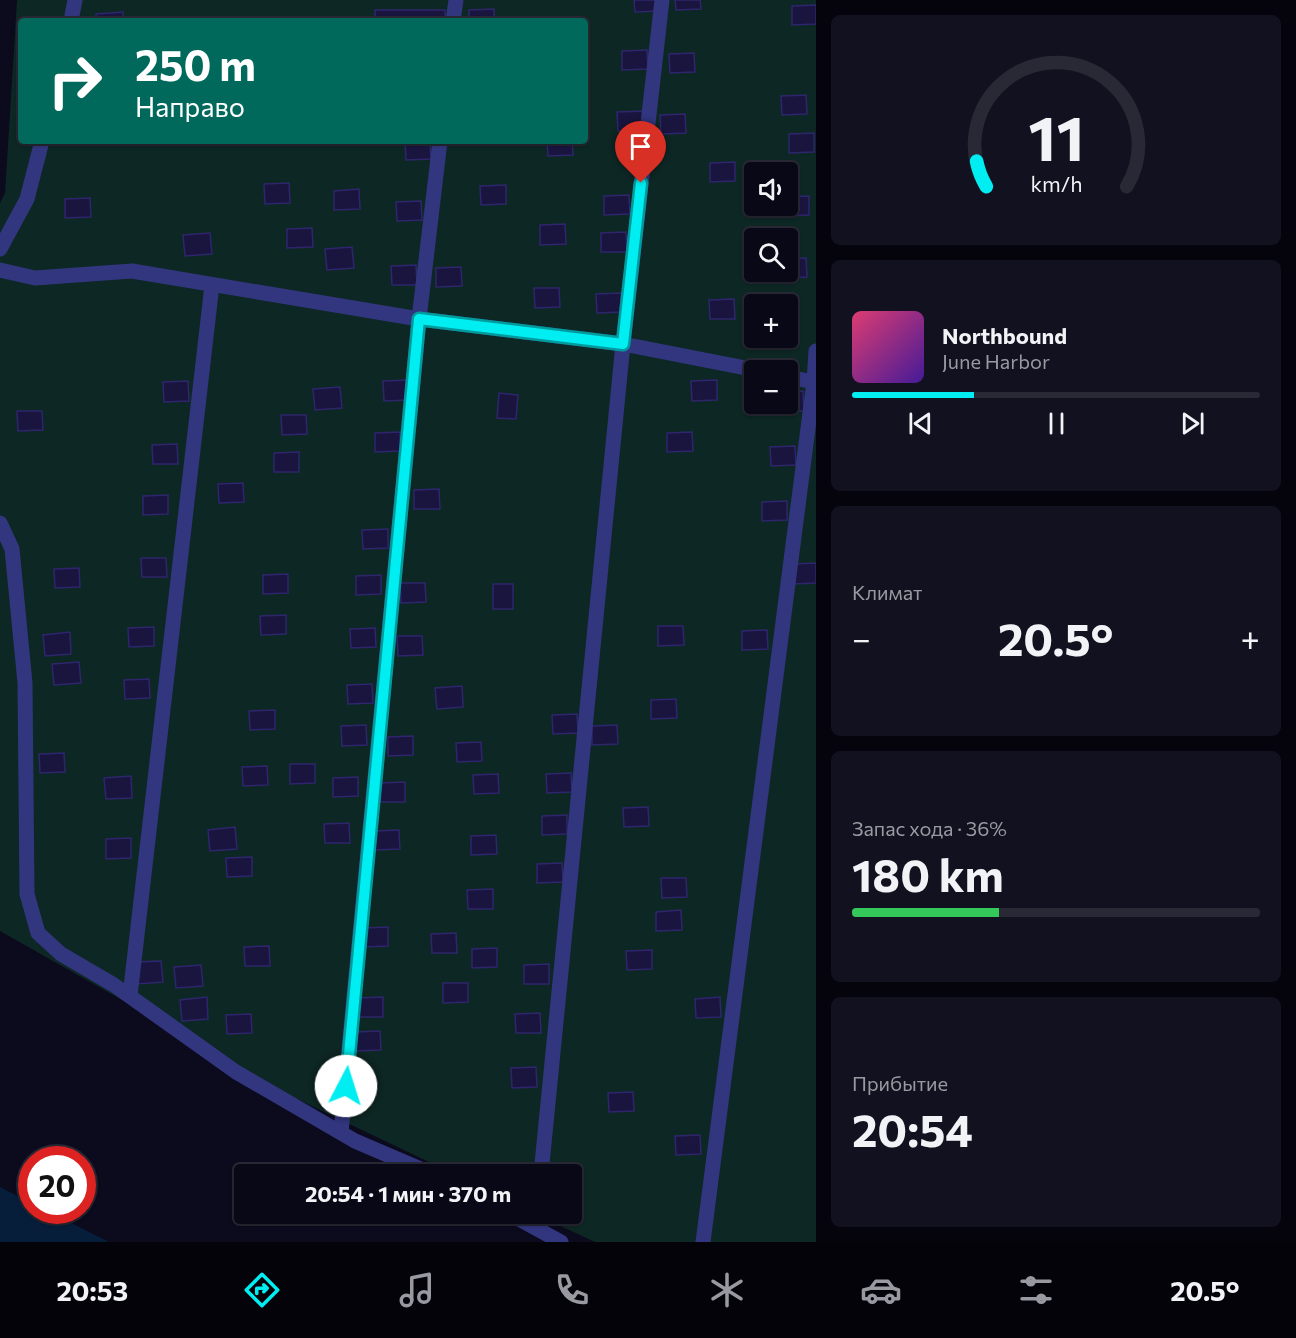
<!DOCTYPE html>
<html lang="ru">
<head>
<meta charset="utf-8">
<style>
  :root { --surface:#090816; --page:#12111f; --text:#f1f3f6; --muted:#999aa1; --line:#292935; --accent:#00eef1 }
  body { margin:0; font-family:Commissioner,sans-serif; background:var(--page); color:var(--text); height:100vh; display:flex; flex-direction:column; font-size:22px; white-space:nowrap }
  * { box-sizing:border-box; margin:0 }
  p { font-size:20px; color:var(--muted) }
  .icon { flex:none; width:33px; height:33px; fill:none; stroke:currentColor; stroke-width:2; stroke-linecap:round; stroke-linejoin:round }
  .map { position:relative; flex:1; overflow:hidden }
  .panel { display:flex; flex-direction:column; gap:15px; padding:15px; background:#05040c; width:480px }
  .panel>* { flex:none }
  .banner { position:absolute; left:18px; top:18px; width:570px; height:126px; border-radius:6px; box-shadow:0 2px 4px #0004,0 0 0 2px var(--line); background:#00695c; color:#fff; overflow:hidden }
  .fabs { position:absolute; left:744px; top:162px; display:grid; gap:12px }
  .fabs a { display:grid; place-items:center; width:54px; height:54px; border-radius:6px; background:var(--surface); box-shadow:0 2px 4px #0004,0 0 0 2px var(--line); font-size:30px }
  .speed { position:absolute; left:18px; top:1146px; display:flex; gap:12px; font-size:30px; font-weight:700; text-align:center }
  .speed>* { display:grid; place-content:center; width:78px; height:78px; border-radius:50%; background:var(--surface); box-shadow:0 2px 4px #0004,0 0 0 2px var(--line); line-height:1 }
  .speed .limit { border:9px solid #d22; background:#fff; color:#111 }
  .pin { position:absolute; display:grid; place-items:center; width:51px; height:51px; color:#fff; margin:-62px -26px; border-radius:50% 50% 50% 0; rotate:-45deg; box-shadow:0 0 6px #0007 }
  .pin .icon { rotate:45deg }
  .me { position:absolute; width:66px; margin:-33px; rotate:5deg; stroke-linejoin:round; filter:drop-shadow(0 0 4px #0008) }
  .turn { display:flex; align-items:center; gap:21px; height:126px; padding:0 18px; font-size:27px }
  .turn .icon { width:78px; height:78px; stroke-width:2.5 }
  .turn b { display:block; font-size:42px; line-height:51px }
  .big { font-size:45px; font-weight:700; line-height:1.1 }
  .panel .widget { flex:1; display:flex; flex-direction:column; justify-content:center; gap:9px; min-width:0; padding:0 21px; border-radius:9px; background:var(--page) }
  .panel .dial { align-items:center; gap:0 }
  .dial svg { height:156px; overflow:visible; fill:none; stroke:var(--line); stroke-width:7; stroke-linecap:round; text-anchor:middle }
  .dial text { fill:var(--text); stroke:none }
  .song { display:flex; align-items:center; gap:18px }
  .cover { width:72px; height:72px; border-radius:9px; background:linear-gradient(135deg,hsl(340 70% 55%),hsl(260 70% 35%)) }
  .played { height:6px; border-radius:3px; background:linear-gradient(90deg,var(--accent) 30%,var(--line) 30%) }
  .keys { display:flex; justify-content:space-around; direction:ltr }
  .heat { display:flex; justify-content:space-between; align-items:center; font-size:33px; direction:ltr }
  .charge { height:9px; border-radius:4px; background:linear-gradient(90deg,#34c759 36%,var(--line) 0) }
  .trip { position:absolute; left:234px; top:1164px; width:348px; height:60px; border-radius:6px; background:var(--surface); box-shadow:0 2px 4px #0004,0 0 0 2px var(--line); font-weight:700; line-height:60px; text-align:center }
  .tab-bar { display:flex; height:96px; justify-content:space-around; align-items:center; background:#040309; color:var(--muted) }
  .tab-bar .icon { width:42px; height:42px }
  .tab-bar .selected { color:var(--accent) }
  .tab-bar b { font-size:27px; color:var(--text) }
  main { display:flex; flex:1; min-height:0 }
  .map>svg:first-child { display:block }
  .green { fill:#0d2724; fill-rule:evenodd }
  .water { fill:#061e3a }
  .building { fill:#1a153f; stroke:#2e266c; stroke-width:1.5 }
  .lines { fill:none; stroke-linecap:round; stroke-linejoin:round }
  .minor { stroke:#32367f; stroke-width:15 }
  .route-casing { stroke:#009b9d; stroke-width:15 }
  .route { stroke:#00eef1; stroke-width:10 }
</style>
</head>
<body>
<main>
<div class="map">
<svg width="816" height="1242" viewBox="0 0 816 1242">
  <rect width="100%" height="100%" fill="#0c0a1d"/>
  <path class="green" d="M17,0H816V1242H595L535,1214H572V1174H454L295,1098L0,931V203L5,193ZM21,21H585V141H21ZM754,172H788V206H754ZM754,238H788V272H754ZM754,304H788V338H754ZM754,370H788V404H754Z"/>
  <path class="water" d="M0,1187L31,1203L32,1210L47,1211L109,1242H0Z"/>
  <g class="building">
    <path d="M634,0H660V11L635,12Z"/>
    <path d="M675,0H700L701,9L676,10Z"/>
    <path d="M816,5V24L792,25V6Z"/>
    <path d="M494,9V21H469V10Z"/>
    <rect x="375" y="10" width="70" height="11"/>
    <path d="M123,12V21H96V14Z"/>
    <path d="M647,50L648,69L622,70V51Z"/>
    <path d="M694,53L695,72L670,73L669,54Z"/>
    <path d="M806,95L807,114L782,115L781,96Z"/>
    <path d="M643,111V131H618L617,112Z"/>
    <path d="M685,114L686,133L661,134L660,115Z"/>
    <path d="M814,133V152L789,153V134Z"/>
    <path d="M405,141H430L431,159L406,160Z"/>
    <path d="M547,141H572L573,155L548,156Z"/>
    <path d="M735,162V181L710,182V163Z"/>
    <path d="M289,183L290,203L265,204L264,184Z"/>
    <path d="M506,185V204L481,205L480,186Z"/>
    <path d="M359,189L360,209L334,210V191Z"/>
    <path d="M629,195L630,214L604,215V196Z"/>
    <path d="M809,196V215L784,216V206H788V197Z"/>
    <path d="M90,198L91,217L65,218V199Z"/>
    <path d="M421,201L422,220L397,221L396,202Z"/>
    <path d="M565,224L566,244L540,245V225Z"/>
    <path d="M312,228L313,247L287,248V229Z"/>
    <path d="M626,232L627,252H601V233Z"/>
    <path d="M210,233L212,254L185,256L183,235Z"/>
    <path d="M352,247L354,268L327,270L325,249Z"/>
    <path d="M806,258L807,277L782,278L781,272H788V259Z"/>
    <path d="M416,265L417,285H392L391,266Z"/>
    <path d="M461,267L462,286L436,287V268Z"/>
    <path d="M534,288H559L560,307L535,308Z"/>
    <path d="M621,293L622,312L597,313L596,294Z"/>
    <path d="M734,299L735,319H710L709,300Z"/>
    <path d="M409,380V400L384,401L383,381Z"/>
    <path d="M717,380V400L692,401L691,381Z"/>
    <path d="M188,381L189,401L164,402L163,382Z"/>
    <path d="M340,387L342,408L315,410L313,389Z"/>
    <path d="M803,391L804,411H778V404H788V392Z"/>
    <path d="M499,393L518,395L516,419L497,418Z"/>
    <path d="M17,411H42L43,430L18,431Z"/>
    <path d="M281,415H306L307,434L282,435Z"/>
    <path d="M400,432V451L375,452V433Z"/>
    <path d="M692,432L693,451L667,452V433Z"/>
    <path d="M177,444L178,464H153L152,445Z"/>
    <path d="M795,446L796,465L771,466L770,447Z"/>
    <path d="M299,452V472H274V453Z"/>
    <path d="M243,483L244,502L219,503L218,484Z"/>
    <path d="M439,489L440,509H414V490Z"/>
    <path d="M168,495V514L143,515V496Z"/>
    <path d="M787,501V520L762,521V502Z"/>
    <path d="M388,529V548L363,549L362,530Z"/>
    <path d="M141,558H166L167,577H142Z"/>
    <path d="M816,563V583L794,584L793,564Z"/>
    <path d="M79,568L80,587L55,588L54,569Z"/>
    <path d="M288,574V593L263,594V575Z"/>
    <path d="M381,575V594L356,595V576Z"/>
    <path d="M400,583H425L426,602L401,603Z"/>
    <rect x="493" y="584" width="20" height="25"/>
    <path d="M286,615V634L261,635L260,616Z"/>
    <path d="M658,626H683L684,645L658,646Z"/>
    <path d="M154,627V646L129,647L128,628Z"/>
    <path d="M375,628L376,647L351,648L350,629Z"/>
    <path d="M767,630L768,649L742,650V631Z"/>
    <path d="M70,632L71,654L45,656L43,635Z"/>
    <path d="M397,636H422L423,655L398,656Z"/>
    <path d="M79,662L81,683L54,685L52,664Z"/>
    <path d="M149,679L150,698L125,699L124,680Z"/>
    <path d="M372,684L373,703L348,704L347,685Z"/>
    <path d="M462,686L463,707L437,709L435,688Z"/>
    <path d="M676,699L677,718L651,719V700Z"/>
    <path d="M275,710V729L250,730L249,711Z"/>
    <path d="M577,714L578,733L553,734L552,715Z"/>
    <path d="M366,725L367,745L342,746L341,726Z"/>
    <path d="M617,725L618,744L592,745V726Z"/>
    <path d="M413,736V755L388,756V737Z"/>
    <path d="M481,742L482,761L457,762L456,743Z"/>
    <path d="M64,753L65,772L40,773L39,754Z"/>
    <path d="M290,764H315V783L290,784Z"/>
    <path d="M267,766L268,785L243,786L242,767Z"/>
    <path d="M571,773L572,792L547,793L546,774Z"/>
    <path d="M498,774L499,793L474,794L473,775Z"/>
    <path d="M131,776L132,798L106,799L104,778Z"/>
    <path d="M358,777V796L333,797V778Z"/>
    <path d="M405,782V802H380V783Z"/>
    <path d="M648,807L649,826L624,827L623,808Z"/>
    <path d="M567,815V834L542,835V816Z"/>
    <path d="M349,823L350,843H325L324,824Z"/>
    <path d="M235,827L237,849L210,851L208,830Z"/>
    <path d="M399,830L400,849L375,850L374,831Z"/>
    <path d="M496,835L497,854L471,855V836Z"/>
    <path d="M131,838V858L106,859V839Z"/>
    <path d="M252,857V876L227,877L226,858Z"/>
    <path d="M562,863L563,882L537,883V864Z"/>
    <path d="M661,878H686L687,897L662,898Z"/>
    <path d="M493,889V909H468L467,890Z"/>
    <path d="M681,910L682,930L656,931V912Z"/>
    <path d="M388,927V946L363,947V928Z"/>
    <path d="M456,933L457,953H432L431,934Z"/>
    <path d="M269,946L270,966H245L244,947Z"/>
    <path d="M497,948V967L472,968V949Z"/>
    <path d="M652,950V969L627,970L626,951Z"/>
    <path d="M161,961L163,982L136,984L134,962Z"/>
    <path d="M549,964V984H524V965Z"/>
    <path d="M201,965L203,986L176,988L174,967Z"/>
    <path d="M443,983H468V1002L443,1003Z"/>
    <path d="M207,997L208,1019L182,1021L180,1000Z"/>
    <path d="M383,997V1017H358L357,998Z"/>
    <path d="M720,997L721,1017L696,1018L695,999Z"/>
    <path d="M540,1013L541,1033H516L515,1014Z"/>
    <path d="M251,1014L252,1033L227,1034L226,1015Z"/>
    <path d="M380,1031L381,1050L355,1051V1032Z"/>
    <path d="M536,1067L537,1087L512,1088L511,1068Z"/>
    <path d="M633,1092L634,1111L609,1112L608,1093Z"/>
    <path d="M700,1135L701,1154L676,1155L675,1136Z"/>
  </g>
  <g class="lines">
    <g class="minor">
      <path d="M71,21L75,0"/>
      <path d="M453,21L456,0"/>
      <path d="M0,249L27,199L42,141"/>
      <path d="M0,270L35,278L132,271L419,319L623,344L756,370"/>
      <path d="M788,377L814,382"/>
      <path d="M0,523L12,549L25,683L27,894L38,933L61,954L114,985L236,1072L355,1141L432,1174"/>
      <path d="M130,996L212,285"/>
      <path d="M341,1132L419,319L440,141"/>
      <path d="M541,1174L623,344L662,0"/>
      <path d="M510,1214L561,1242"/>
      <path d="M703,1242L814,382L816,351"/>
    </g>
  </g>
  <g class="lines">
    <defs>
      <path id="route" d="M346,1086L419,319L623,344L641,183"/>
    </defs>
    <use href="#route" class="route-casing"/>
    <use href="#route" class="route"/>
  </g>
</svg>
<div class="fabs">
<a><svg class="icon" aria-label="sound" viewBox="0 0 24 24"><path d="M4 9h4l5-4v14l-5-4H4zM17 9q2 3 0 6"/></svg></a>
<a><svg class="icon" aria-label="search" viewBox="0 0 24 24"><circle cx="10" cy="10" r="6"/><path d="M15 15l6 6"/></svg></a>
<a>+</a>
<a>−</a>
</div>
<div class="speed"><div class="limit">20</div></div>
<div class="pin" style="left:641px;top:183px;background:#d93025"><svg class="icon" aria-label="arrive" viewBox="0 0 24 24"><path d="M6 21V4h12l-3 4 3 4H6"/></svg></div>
<svg class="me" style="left:346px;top:1086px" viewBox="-20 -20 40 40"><circle r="19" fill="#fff"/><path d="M0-13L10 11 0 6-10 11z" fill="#00eef1"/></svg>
<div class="trip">20:54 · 1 мин · 370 m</div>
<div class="banner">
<div class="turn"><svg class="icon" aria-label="right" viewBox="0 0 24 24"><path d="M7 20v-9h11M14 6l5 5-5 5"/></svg><div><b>250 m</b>Направо</div></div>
</div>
</div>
<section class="panel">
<div class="widget dial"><svg viewBox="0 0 100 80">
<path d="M14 69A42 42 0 1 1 86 69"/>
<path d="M14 69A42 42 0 0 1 9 56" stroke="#00eef1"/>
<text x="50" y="56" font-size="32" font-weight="700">11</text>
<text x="50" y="72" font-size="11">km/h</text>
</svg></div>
<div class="widget">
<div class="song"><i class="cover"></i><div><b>Northbound</b><p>June Harbor</p></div></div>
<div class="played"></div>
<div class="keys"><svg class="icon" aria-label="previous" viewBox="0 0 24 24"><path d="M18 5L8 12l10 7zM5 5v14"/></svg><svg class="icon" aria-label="pause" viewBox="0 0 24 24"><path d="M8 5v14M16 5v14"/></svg><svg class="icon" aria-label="next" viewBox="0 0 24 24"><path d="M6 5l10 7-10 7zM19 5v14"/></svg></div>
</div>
<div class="widget"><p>Климат</p>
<div class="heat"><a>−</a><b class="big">20.5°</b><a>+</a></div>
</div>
<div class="widget"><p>Запас хода · 36%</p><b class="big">180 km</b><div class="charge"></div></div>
<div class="widget"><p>Прибытие</p><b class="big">20:54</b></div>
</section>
</main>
<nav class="tab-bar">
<b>20:53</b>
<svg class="icon selected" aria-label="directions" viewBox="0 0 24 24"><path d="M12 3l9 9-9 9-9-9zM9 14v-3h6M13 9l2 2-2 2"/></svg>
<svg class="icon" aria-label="music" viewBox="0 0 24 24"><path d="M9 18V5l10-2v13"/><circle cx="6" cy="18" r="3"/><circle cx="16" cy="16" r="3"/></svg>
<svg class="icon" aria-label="phone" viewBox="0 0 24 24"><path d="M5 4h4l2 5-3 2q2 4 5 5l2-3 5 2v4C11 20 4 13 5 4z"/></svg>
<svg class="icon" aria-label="climate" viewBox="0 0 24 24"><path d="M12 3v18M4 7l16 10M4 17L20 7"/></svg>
<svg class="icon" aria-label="car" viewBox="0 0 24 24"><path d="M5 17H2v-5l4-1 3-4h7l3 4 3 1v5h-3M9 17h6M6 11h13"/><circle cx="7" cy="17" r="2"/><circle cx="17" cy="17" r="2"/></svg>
<svg class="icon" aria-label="filters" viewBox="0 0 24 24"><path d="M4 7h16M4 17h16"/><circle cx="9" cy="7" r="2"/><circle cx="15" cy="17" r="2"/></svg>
<b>20.5°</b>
</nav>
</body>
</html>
